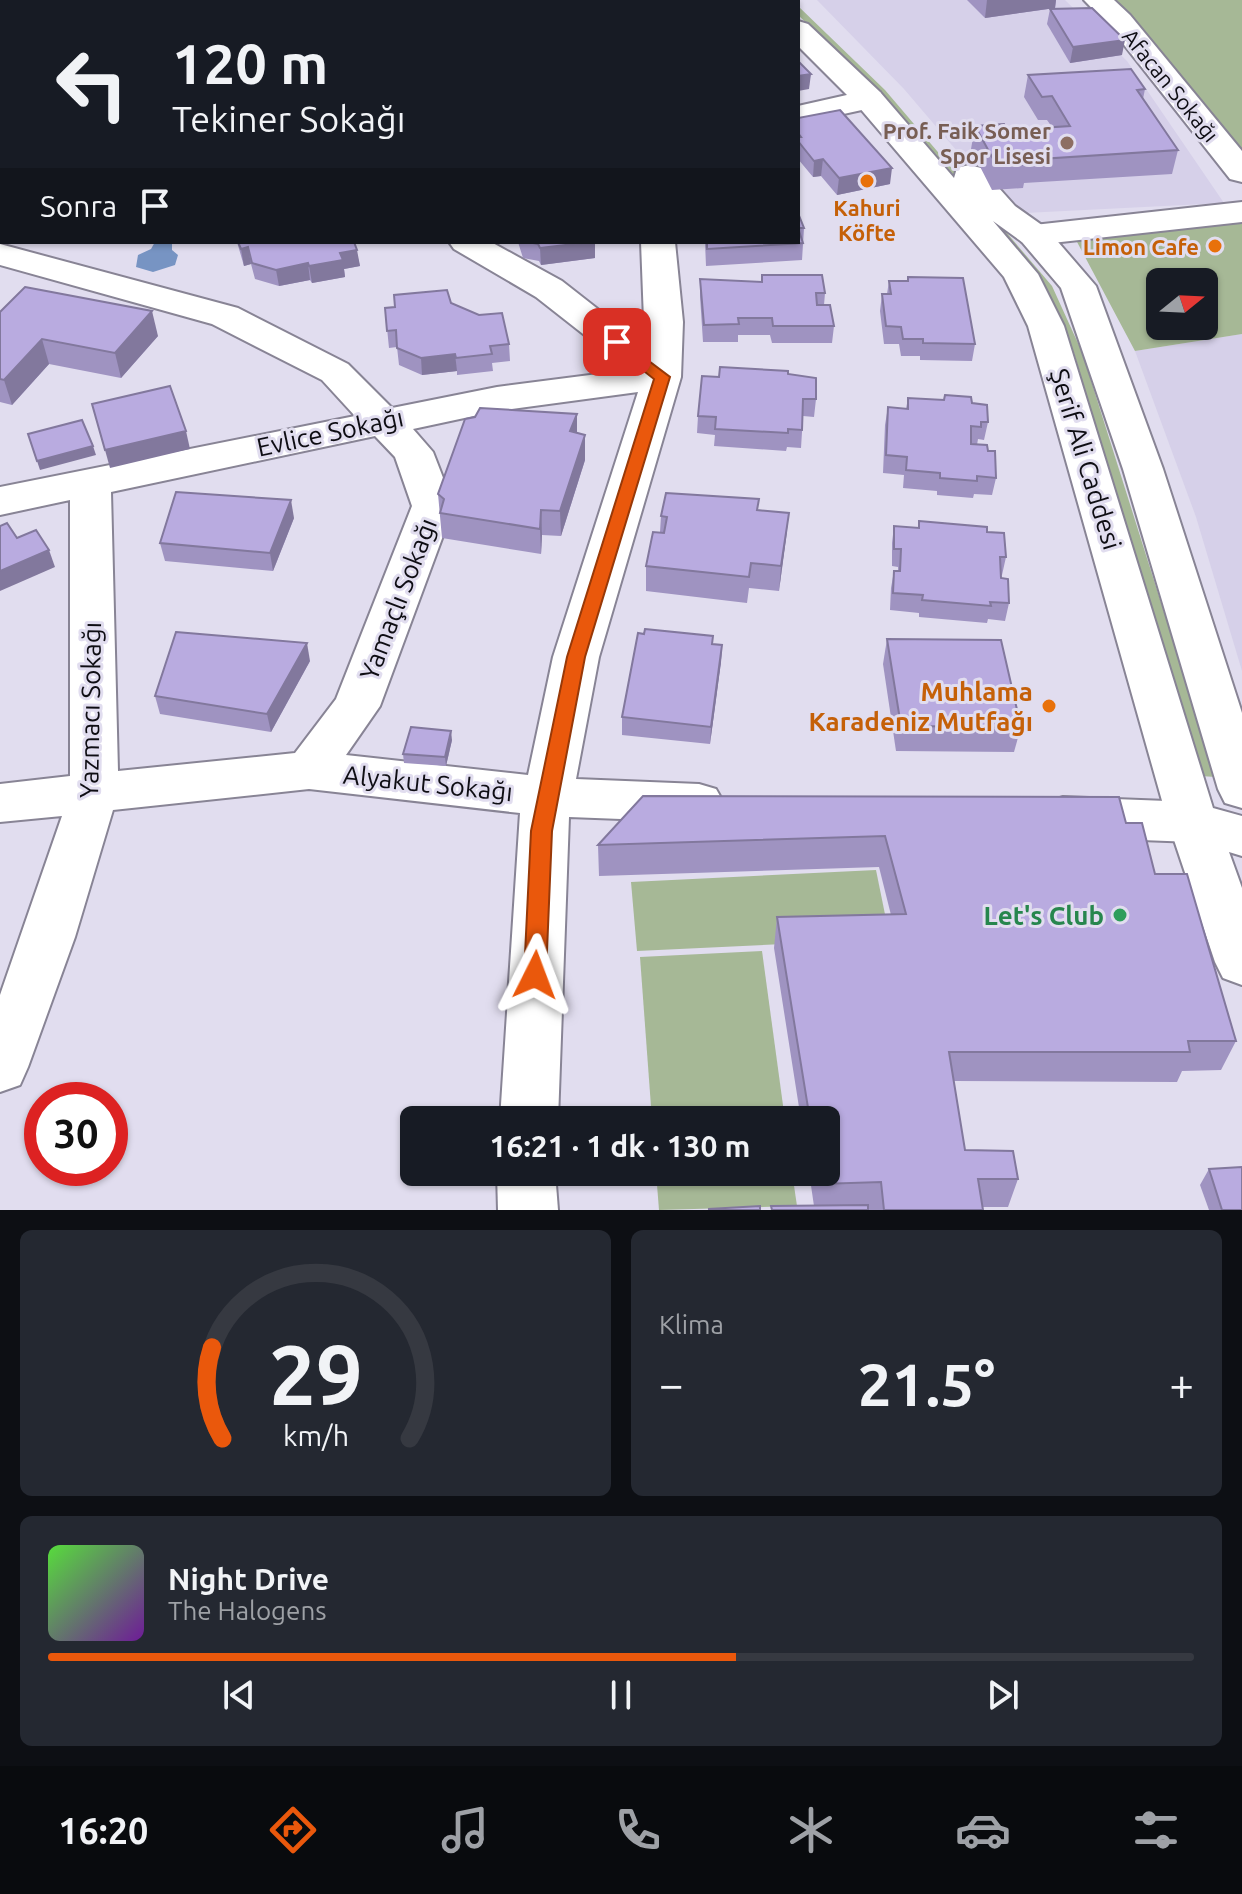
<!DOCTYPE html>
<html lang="tr">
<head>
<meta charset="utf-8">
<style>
  :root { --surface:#171b24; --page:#242831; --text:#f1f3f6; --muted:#9ea1a6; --line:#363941; --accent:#ea580c }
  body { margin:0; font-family:Ubuntu,sans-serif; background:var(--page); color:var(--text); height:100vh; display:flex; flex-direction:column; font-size:30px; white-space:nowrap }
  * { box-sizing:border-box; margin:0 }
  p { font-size:26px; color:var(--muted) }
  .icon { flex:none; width:44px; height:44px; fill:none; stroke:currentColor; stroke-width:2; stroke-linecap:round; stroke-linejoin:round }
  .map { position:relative; height:1210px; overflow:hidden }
  .drawer { display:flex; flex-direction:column; gap:20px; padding:20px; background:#0d0f14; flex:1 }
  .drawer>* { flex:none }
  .guide { position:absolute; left:0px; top:0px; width:800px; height:244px; box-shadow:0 2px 6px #0004; background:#171b24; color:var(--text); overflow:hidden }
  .needle { width:52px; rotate:72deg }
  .controls { position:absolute; left:1146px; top:268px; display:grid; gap:16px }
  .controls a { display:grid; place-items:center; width:72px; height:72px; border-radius:12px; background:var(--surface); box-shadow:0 2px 6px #0004; font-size:40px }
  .speed { position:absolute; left:24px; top:1082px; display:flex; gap:16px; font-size:40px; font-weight:700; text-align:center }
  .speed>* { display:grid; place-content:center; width:104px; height:104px; border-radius:50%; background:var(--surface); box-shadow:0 2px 6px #0004; line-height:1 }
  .speed .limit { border:12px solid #d22; background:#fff; color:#111 }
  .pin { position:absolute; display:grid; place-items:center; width:68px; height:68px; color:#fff; margin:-34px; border-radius:16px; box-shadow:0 4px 12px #0006 }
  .me { position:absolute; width:88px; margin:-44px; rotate:3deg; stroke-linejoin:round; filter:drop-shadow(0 0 6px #0008) }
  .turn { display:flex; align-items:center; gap:28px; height:168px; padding:0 40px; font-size:36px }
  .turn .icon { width:104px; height:104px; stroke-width:2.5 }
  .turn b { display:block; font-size:56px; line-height:68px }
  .then { display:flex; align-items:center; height:76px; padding:0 40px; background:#0003; gap:16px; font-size:30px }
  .big { font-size:60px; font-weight:600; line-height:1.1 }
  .drawer .card { flex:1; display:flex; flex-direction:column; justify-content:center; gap:12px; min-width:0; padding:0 28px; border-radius:12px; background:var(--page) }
  .drawer .dial { align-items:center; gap:0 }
  .dial svg { height:208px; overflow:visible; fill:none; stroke:var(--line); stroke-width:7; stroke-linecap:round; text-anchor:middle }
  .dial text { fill:var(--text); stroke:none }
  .song { display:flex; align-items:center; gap:24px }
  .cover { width:96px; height:96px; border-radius:12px; background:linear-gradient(135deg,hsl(110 70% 55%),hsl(280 70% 35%)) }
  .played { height:8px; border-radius:4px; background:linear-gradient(90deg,var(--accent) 60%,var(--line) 60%) }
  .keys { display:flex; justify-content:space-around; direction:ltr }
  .heat { display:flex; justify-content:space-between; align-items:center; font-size:44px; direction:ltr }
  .drawer .tiles { flex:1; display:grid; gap:20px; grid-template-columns:1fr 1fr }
  .card:last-child { grid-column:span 2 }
  .trip { position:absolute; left:400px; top:1106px; width:440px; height:80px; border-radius:12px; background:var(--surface); box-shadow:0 2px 6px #0004; font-weight:600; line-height:80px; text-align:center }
  .tabs { display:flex; height:128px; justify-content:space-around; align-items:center; background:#090b0e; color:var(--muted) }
  .tabs .icon { width:56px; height:56px }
  .tabs .on { color:var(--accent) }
  .tabs b { font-size:36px; color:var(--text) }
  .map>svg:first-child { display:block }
  .built { fill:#d6d0e9 }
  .green { fill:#a6b896; fill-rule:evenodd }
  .water { fill:#7794c3 }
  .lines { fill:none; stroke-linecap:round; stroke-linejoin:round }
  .street-casing { stroke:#888495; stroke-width:4 }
  .secondary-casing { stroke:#888495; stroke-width:4 }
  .street { fill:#fff; fill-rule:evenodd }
  .secondary { fill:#fff; fill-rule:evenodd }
  .wall { fill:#9f93c1 }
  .shaded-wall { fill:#82789d }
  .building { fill:#b9abe0; stroke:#82789d; stroke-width:2 }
  .route { fill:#ea580c; stroke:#983908; stroke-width:2 }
  .education-dot { fill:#8d6e63; stroke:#e1ddef; stroke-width:3 }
  .food-dot { fill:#e8710a; stroke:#e1ddef; stroke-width:3 }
  .leisure-dot { fill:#2e9e5b; stroke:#e1ddef; stroke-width:3 }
  .labels { text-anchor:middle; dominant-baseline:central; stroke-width:6; stroke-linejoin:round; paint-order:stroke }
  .far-street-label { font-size:22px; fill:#0e0d13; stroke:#e1ddef }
  .far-education-label { font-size:22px; font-weight:bold; fill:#785e54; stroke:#e1ddef; text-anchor:end }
  .far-food-label { font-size:22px; font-weight:bold; fill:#c56008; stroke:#e1ddef }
  .street-label { font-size:26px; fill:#0e0d13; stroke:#e1ddef }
  .food-label { font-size:26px; font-weight:bold; fill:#c56008; stroke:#e1ddef; text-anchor:end }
  .leisure-label { font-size:26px; font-weight:bold; fill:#27864d; stroke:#e1ddef; text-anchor:end }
</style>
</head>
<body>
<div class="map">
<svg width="1242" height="1210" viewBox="0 0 1242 1210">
  <rect width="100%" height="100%" fill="#e1ddef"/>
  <g class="built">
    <path d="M817,0H1065L1127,61L1224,203L1025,213L997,198L904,89Z"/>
    <path d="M1242,334V671L1196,517L1135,351Z"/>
  </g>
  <g class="green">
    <path d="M1104,0H1242V151Z"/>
    <path d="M798,6L885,90L1052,286L1082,352L1216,777L1200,776L1074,353L1043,285L870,84L798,15Z"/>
    <path d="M1242,220V334L1135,351L1076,240ZM1160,282H1204V326H1160Z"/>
    <path d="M876,870L890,939L637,951L631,882Z"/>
    <path d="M762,951L785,1120H652L640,957Z"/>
    <path d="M656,1172H792L797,1206L659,1210Z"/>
  </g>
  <path class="water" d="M155,242H172V250L178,255L175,265L153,272L136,267L138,255L151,249Z"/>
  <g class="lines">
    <defs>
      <g id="street">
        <path d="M464,0H492L493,2H465Z"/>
        <path d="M1084,0H1114L1130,15L1242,151V182L1230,179L1110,27Z"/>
        <path d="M869,90L880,92L884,99L880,106L798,124V106Z"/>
        <rect x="0" y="124" width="2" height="18"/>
        <path d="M2,155V181L0,182V156Z"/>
        <path d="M1242,202V222L1034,245L1022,242L1017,235L1022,228L1034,225Z"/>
        <path d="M449,242H491L562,281L645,346L641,242H675L683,322L681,377L599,657L576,779L699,784L716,789L724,803L716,817L699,822L569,817L558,1120H500L520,813L309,789L113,810L75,937L28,1067L20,1085L0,1092V995L62,816L0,822V784L70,776V500L0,515V487L355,416L322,380L212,324L0,265V244L238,308L348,364L392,408L497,387L629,370L536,297L454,249ZM638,392L553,657L528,775L346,755L380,706L454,506L433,452L413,429L497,411ZM375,436L395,457L412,506L336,699L295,753L118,771L111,492Z"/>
        <path d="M1063,797L1193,802L1211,808L1218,822L1211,836L1193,842L1063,837L1045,831L1038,817L1045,803Z"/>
        <path d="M497,1172H555L558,1210H498Z"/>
      </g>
      <g id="secondary">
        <path d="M753,0H782L783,2H754Z"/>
        <path d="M798,21L808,24L880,92L954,178L957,168L969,165L981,168L1015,206L1046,228L1096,286L1163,469L1242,713V808L1225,803L1218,789L1123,469L1061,288L1022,242L993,221L1038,274L1064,326L1213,808L1242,816V856L1229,852L1242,888V985L1223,978L1215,962L1168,822L1028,326L1004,277L858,106L798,46Z"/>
      </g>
    </defs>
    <use href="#street" class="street-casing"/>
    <use href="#secondary" class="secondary-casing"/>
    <use href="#street" class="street"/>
    <use href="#secondary" class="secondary"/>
  </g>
  <g class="wall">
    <path d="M0,0H16V2H2V29H0Z"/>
    <path d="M68,0H150L149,2H69Z"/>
    <path d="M644,0H721V2H645Z"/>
    <path d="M967,0H1056L1055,8L985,18Z"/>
    <path d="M1050,9L1122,55L1070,63L1047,24Z"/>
    <path d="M1028,75L1145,89L1143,99L1178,150L1172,174L1024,183L1023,188L992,190L971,149L975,126L1007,130L1052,127L1047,120H1038L1024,97Z"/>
    <path d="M798,118L890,184L837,195L821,176L813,177L798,159Z"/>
    <path d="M798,213L804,228L802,260L706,266L705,242H798Z"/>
    <path d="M237,242H354L360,266L344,269L345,277L312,283L310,280L279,286L255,279L251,264L244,266Z"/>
    <path d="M518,242H595V258L541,265L539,261L523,258Z"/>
    <path d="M762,275L825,293L824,305L834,326L832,343H772L770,335H738V342H703L700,296V279L761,282Z"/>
    <path d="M908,277L975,344L972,361L920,360V356H901L899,344H884L880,311L882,294H887L889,281H907Z"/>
    <path d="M451,303L509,344L510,361L492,363L493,371L457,375V371L422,375L399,365L397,347L389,348L385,308Z"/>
    <path d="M0,312L158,336L121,378L49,364L12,405L0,402Z"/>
    <path d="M788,374L816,399L814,417L803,416L801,448L787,447L786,451L714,446L715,435L697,433L698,416L719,377Z"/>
    <path d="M945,395L972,403L988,422L984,440L978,439L977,445L988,451L996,478L992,495L974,494L973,498L937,495V491L903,488L904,475L883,473L885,425L888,407L906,409L908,398L944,400Z"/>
    <path d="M577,433L585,460L561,536L542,535L541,554L442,538L438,494Z"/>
    <path d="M758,510L789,513L779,591L749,588L747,603L646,591V566L660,532L661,516Z"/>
    <path d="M294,518L273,571L165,561L160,543Z"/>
    <path d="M919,521L987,532L1006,557L1002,575H1000L1009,603L1005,621L988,619L987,623L919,617V613L890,610L891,588L894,571H898V567L892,566V543L894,526L918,528Z"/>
    <path d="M713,636V644L722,645L721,662L710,744L622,735V717Z"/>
    <path d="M887,639L1021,727L1014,752L896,751L883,664Z"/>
    <path d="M310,661L271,732L160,714L155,696Z"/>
    <path d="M452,740L446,766L404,763L403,754Z"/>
    <path d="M1126,823L1155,874L1236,1041L1221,1070L1182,1071L1177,1082L954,1081L965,1150L1018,1179L1008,1207H983V1210H771V1206H814L809,1172H826V1120H801L774,948L777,917L891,915L879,867L599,876L598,845Z"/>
    <path d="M1209,1169L1242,1210H1209L1200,1185Z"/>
  </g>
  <g class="shaded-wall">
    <path d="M281,0H355L346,2H281Z"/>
    <rect x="677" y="0" width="44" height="2"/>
    <path d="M987,0H1056L1055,8L985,18Z"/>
    <path d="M1125,40L1122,55L1070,63L1073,47Z"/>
    <path d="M811,74L809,89L798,91V76Z"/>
    <path d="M823,159L821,176L813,177L814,161Z"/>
    <path d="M892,168L890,184L837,195L839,178Z"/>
    <path d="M595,242V258L541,265L540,248Z"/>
    <path d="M248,247L251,264L244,266L241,249Z"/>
    <path d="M357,250L360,266L344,269L345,277L312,283L309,266L340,253Z"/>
    <path d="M308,263L310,280L279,286L276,270Z"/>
    <path d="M152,311L158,336L121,378L115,353Z"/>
    <path d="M42,339L49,364L12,405L4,380Z"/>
    <path d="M455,354L457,371L422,375L421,358Z"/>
    <path d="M577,414V439L570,431Z"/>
    <path d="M186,431L190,449L110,468L105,450Z"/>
    <path d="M585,435V460L561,536L560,511Z"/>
    <path d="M93,446L96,455L40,470L37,461Z"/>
    <path d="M291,500L294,518L273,571L270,553Z"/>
    <path d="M541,510L542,535L541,554L540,529Z"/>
    <path d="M789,513L786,539L779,591L781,566Z"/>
    <path d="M49,550L55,567L0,591V571Z"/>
    <path d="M307,643L310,661L271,732L267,714Z"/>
    <path d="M722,645L721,662L710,744L711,727Z"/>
    <path d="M451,731L452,740L446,766L445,757Z"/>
  </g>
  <g class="building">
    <path d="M217,0H230L231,2H203Z"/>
    <rect x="0" y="3" width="2" height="11"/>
    <path d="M1092,8L1125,40L1073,47L1050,9Z"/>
    <path d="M798,61L811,74L798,76Z"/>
    <path d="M1131,69L1145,89L1137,90L1178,150L1025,160L1028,164L997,166L975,126L1004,124L1007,130L1070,126L1052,96L1042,97L1028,75Z"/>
    <path d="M840,110L892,168L839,178L823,159L814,161L798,141V137H801L798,133V118Z"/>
    <path d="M798,213L804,228H798L803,243L707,249V242H798Z"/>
    <path d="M238,242H354L357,250L340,253L343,260L309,266L308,263L276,270L252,263L248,247L241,249Z"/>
    <path d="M528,242H591L540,248L538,244Z"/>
    <path d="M762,275H822L825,293H816L817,305H830L834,326H773L772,318H738L739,324L704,325L700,279L762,282Z"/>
    <path d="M908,277L963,278L975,344L923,343V339H903L901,327L886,326L882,294H891L889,281H908Z"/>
    <path d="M25,287L152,311L115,353L42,339L4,380L0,379V312Z"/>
    <path d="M447,290L451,303L479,315L502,313L509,344L490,346L492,354L456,358L455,354L421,358L397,348L396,330L387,331L385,308L395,307L394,295Z"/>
    <path d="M720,367L788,371V374L816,378V399H803L802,430L788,429V433L715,429L716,417L698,416L702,376L719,377Z"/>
    <path d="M170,386L186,431L105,450L92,404Z"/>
    <path d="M945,395L971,397L972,403L987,405L988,422H981V427L971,426V444L987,445L988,451H995L996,478L977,476V481L940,478V473L906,470L907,457L886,455L888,407L908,409V398L944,400Z"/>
    <path d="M480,408L577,414L570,431L585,435L560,511L541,510L540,529L440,513L444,499L438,494L465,419L475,417Z"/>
    <path d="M82,420L93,446L37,461L28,434Z"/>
    <path d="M176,492L291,500L270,553L160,543Z"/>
    <path d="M666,493L759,499L757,510L789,513L781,566L751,563L749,577L646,566L653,532L664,533L667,517L661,516Z"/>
    <path d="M919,521L987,527V532L1004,533L1006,557H1000L1001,578L1008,579L1009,603L990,602L991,606L922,600L923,595L893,593L894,571H900L901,549H894V526L919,528Z"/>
    <path d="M7,523L17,538L36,530L49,550L0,571V526Z"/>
    <path d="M645,629L713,636L712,644L722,645L711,727L622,717L638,633L644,634Z"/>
    <path d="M176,632L307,643L267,714L155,696Z"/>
    <path d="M887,639L1001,640L1021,727L901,726Z"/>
    <path d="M411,727L451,731L445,757L403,754Z"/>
    <path d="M643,796L1119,797L1126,823H1142L1155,874H1187L1236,1041H1188L1190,1052H949L965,1150L1013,1151L1018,1179H978L983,1210H884L881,1182L820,1184L818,1172H826V1120H810L777,917L906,914L885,836L598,845Z"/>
    <path d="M1242,1167V1210H1222L1209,1169Z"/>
    <path d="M868,1205V1210H772L771,1206Z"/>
    <path d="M760,1206V1210L708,1209Z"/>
  </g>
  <path class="route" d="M617,337L670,377L585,657L552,831L546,975L543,982L535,985L527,982L524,975L531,831L567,657L654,379L611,345L609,342Z"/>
  <circle class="education-dot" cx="1067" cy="143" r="8"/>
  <g class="food-dot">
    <circle cx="867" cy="181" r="8"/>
    <circle cx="1215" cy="246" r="8"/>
    <circle cx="1049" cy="706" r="8"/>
  </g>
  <circle class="leisure-dot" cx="1120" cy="915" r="8"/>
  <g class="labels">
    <g class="far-street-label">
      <text transform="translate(1171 85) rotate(51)">Afacan Sokağı</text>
    </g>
    <g class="far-education-label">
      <text x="1051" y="130">Prof. Faik Somer<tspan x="1051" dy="25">Spor Lisesi</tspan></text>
    </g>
    <g class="far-food-label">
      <text x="867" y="207">Kahuri<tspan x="867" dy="25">Köfte</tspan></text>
      <text x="1199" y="246" text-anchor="end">Limon Cafe</text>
    </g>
    <g class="street-label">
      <text transform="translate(330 432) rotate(-12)">Evlice Sokağı</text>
      <text transform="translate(1086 459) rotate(73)">Şerif Ali Caddesi</text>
      <text transform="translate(398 599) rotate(-69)">Yamaçlı Sokağı</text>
      <text transform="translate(90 710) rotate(-89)">Yazmacı Sokağı</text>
      <text transform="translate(428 783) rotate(6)">Alyakut Sokağı</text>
    </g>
    <g class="food-label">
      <text x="1033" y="691">Muhlama<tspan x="1033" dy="30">Karadeniz Mutfağı</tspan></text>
    </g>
    <g class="leisure-label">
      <text x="1104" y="915">Let's Club</text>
    </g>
  </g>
</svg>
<div class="controls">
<a><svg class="needle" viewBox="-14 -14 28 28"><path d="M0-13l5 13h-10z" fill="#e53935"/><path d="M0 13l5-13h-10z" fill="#9ea1a6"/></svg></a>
</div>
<div class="speed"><div class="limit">30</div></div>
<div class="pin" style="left:617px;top:342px;background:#d93025"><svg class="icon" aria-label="arrive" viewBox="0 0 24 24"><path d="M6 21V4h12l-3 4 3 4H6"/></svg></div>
<svg class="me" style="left:535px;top:975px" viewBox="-20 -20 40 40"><path d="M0-17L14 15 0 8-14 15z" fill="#ea580c" stroke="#fff" stroke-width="4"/></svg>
<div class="trip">16:21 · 1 dk · 130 m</div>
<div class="guide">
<div class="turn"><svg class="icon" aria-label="left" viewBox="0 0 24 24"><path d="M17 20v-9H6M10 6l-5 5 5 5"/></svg><div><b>120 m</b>Tekiner Sokağı</div></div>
<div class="then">Sonra<svg class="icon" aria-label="arrive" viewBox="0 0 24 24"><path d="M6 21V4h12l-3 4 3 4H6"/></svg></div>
</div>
</div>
<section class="drawer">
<div class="tiles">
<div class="card dial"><svg viewBox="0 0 100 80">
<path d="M14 69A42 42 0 1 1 86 69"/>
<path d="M14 69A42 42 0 0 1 10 34" stroke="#ea580c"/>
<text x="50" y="56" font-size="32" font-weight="700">29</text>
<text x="50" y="72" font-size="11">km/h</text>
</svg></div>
<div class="card"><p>Klima</p>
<div class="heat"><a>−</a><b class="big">21.5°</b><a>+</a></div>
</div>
<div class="card">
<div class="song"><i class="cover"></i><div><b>Night Drive</b><p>The Halogens</p></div></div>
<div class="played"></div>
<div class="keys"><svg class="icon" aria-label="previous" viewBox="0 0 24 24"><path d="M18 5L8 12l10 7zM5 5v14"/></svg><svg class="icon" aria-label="pause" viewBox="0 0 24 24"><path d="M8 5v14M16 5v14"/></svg><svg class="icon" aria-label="next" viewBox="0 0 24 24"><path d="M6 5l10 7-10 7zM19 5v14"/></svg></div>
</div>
</div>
</section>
<nav class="tabs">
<b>16:20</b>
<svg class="icon on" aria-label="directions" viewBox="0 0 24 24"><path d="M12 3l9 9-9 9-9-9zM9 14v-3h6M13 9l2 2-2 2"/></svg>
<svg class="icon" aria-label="music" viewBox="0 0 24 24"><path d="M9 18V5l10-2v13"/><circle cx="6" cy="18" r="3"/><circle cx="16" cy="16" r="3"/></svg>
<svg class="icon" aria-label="phone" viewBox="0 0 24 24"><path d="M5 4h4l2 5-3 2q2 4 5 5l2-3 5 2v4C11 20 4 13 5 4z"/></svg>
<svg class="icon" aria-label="climate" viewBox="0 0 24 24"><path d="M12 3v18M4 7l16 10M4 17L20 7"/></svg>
<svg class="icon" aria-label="car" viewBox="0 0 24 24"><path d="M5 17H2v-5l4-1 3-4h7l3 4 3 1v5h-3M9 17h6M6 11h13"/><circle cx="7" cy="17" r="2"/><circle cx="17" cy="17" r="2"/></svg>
<svg class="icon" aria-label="filters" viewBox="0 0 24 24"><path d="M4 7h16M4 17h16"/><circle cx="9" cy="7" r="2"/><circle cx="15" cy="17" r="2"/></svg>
</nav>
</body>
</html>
